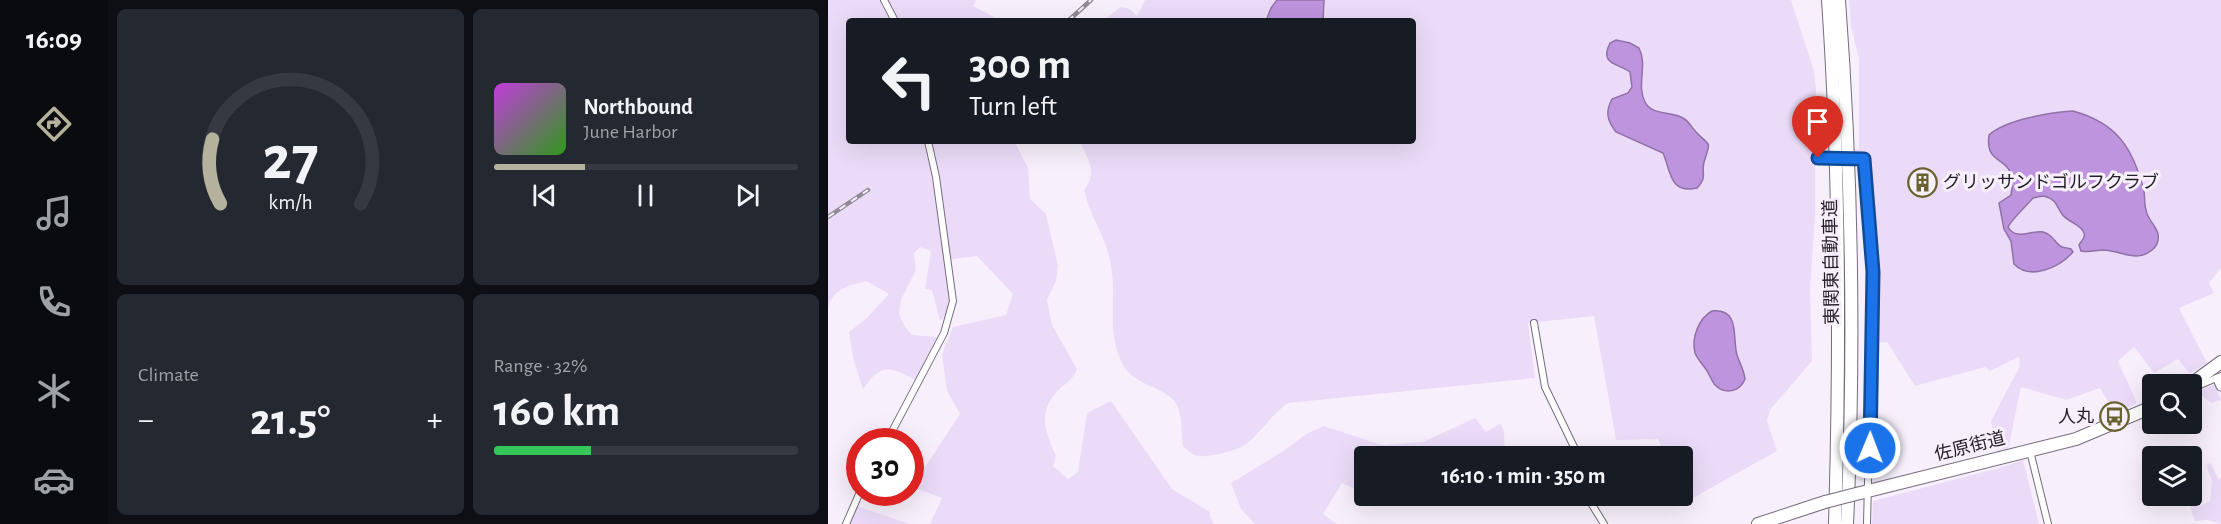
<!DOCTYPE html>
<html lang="en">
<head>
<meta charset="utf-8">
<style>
  :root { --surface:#171b24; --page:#242831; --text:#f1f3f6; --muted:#9ea1a6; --line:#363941; --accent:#b4b29c }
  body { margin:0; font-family:"Alegreya Sans","Noto Sans JP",sans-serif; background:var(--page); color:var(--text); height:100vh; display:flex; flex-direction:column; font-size:22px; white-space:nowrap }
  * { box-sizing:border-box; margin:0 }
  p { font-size:20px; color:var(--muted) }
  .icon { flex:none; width:33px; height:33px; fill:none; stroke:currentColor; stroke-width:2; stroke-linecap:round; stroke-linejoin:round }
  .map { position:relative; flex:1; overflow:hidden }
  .panel { display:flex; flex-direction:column; gap:9px; padding:9px; background:#0d0f14; width:720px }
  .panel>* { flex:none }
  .top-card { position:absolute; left:18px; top:18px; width:570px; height:126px; border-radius:6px; box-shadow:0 6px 24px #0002; background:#171b24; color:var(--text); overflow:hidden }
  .controls { position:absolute; left:1314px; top:374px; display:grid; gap:12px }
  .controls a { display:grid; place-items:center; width:60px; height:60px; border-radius:6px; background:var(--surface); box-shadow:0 6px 24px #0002; font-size:30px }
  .speed { position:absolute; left:18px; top:428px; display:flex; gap:12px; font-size:30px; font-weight:700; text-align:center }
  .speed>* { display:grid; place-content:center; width:78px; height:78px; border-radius:50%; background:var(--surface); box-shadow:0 6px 24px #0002; line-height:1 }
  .speed .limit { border:9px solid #d22; background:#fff; color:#111 }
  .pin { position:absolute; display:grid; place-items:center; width:51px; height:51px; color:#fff; margin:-62px -26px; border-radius:50% 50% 50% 0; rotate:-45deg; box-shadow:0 0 6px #0007 }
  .pin .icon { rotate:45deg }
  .me { position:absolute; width:66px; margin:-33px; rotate:1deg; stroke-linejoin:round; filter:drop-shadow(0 0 4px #0008) }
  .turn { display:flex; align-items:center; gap:21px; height:126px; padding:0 24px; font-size:27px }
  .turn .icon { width:78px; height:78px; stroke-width:2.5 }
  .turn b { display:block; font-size:42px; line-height:51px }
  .big { font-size:45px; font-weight:700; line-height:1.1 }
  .panel .widget { flex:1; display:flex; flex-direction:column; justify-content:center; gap:9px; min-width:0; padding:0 21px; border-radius:9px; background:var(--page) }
  .panel .dial { align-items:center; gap:0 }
  .dial svg { height:156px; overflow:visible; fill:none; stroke:var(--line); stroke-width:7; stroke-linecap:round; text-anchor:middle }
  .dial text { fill:var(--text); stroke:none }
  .song { display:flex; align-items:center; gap:18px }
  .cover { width:72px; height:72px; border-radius:9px; background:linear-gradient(135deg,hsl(290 70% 55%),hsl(110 70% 35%)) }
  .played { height:6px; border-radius:3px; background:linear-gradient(90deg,var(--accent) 30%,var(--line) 30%) }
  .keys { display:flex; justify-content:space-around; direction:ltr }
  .heat { display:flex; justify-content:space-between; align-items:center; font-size:33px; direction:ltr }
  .charge { height:9px; border-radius:4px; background:linear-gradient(90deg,#34c759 32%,var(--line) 0) }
  .panel .tiles { flex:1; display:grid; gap:9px; grid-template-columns:repeat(2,1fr) }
  .trip { position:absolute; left:526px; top:446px; width:339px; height:60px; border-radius:6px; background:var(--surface); box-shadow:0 6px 24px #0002; font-weight:700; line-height:60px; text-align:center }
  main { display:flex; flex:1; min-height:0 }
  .menu { display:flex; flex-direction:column; width:108px; justify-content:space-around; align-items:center; background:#090b0e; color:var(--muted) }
  .menu .icon { width:42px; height:42px }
  .menu .active { color:var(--accent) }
  .menu b { font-size:27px; color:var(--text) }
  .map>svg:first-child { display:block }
  .green { fill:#ebdbf8 }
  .water { fill:#be94de; stroke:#9071a7; stroke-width:1.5 }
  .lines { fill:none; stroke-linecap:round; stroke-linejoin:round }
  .street-casing { stroke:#756b7c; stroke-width:8 }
  .secondary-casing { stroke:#756b7c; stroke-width:11 }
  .highway-casing { stroke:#756b7c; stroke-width:14 }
  .street { stroke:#fff; stroke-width:6 }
  .secondary { stroke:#fff; stroke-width:9 }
  .highway { stroke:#fff; stroke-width:12 }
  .rail-casing { stroke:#908b94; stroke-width:4.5 }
  .rail { stroke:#f7f0fc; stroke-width:2; stroke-dasharray:7; stroke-linecap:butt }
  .street-bridge-casing { stroke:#756b7c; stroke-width:8; stroke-linecap:butt }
  .highway-bridge-casing { stroke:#756b7c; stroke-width:14; stroke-linecap:butt }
  .street-bridge { stroke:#fff; stroke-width:6 }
  .highway-bridge { stroke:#fff; stroke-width:12 }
  .route-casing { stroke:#114b97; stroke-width:15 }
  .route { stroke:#1a73e8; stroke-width:10 }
  .labels { text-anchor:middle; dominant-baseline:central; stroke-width:6; stroke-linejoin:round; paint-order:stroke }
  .poi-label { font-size:18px; fill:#231f26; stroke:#f7f0fc; text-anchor:start }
  .street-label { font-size:18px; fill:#231f26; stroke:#f7f0fc }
</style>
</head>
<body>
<main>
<nav class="menu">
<b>16:09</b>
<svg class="icon active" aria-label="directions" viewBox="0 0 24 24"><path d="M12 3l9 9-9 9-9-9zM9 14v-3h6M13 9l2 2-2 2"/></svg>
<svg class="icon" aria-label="music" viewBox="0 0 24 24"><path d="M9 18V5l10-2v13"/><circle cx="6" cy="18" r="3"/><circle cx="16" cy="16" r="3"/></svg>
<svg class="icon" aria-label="phone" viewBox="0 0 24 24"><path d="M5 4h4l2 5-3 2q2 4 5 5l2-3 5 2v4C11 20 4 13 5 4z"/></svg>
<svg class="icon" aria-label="climate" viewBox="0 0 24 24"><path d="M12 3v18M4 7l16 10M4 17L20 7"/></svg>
<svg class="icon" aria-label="car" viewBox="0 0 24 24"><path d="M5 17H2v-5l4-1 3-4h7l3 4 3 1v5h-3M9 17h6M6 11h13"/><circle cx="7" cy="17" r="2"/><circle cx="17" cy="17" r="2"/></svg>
</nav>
<section class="panel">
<div class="tiles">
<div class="widget dial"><svg viewBox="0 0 100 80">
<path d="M14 69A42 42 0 1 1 86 69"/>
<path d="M14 69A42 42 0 0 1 10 36" stroke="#b4b29c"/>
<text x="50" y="56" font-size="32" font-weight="700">27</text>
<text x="50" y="72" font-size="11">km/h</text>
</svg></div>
<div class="widget">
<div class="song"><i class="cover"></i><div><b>Northbound</b><p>June Harbor</p></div></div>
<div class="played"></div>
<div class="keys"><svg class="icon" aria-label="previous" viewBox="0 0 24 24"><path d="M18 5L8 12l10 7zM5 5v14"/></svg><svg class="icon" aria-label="pause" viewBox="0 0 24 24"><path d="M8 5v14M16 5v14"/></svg><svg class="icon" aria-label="next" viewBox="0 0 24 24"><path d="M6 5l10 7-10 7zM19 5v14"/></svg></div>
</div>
<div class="widget"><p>Climate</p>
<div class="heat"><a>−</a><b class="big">21.5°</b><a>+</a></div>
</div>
<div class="widget"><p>Range · 32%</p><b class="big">160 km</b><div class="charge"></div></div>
</div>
</section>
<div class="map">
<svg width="1393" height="524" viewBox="0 0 1393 524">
  <rect width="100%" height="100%" fill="#f7f0fc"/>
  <g class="green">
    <path d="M0,0H148L145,6L174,21H21V141H186L200,168L202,199L218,214L230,266L228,281L219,300L224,325L249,369C245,381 234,385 227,394C209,416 219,434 228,456L225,466L240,479L250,472L259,413L283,401L344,489L382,512V517L386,524H102L114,498L84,487L132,414L119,391L114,354L125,327L178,315L185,294L149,256L118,260C120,280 129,307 112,321L104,290L97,289L103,251L92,247L86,253L88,270L73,300L71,314L77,327L84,335L109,337L88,380C62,367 54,362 35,389L25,358L21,332L39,318L61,294L38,281C20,286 4,289 0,309Z"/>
    <path d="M317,0H963L986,71L988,89L987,151L1031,149V59L1023,26L1021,0H1393V268L1381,283L1386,293L1351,308L1379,363L1362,374L1350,359L1326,373L1306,347L1290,361L1309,403L1287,414L1272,388L1238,400L1193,387L1180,450L1169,452L1163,421L1192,366L1191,357L1162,371L1157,367L1087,386L1059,342L1048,343L1047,243L1038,153L987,154V217L982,289L984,361L942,410L939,421L949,451L856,503L853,495H855V456H837L830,439L788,440L766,316L700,323L707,378L460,403C444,414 434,431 420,443C412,450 380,458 370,456C364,455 359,450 355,446C353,433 355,411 346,401C335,387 308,385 297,368C278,338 288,305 284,273C281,240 263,220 256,190C270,172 260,160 252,141H585V21H274L293,7L302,9L309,16Z"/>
    <path d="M1387,384L1393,400L1383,403L1369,392Z"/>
    <path d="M647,418L658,432L673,423L676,432L677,456H537V494L514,483L495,514L509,524H427L413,509L403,483L457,450L478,434L496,426L554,445L595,442Z"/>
    <path d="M1195,460L1211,524H1044L1045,501L1171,468Z"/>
    <path d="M1383,463L1390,479L1393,477V524L1379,520L1367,521L1362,507L1368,504L1370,507L1382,501L1384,481L1378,465Z"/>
    <path d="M28,506L82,524H22Z"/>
  </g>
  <g class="water">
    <path d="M449,0H496L495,21H438L443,8Z"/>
    <path d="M788,40L802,43L811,48C820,65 808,85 817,102C824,116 844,111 855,118C861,121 863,127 868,132C883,148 883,139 876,162C873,174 880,176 869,188C841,194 843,171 835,153L788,132C779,120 777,112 784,99L800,93L804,87L802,72C790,63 771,65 782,43Z"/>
    <path d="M1245,111C1289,123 1305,148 1316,191C1317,197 1316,204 1318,210C1319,219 1328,225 1330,234C1331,240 1329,246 1324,250C1309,263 1293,251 1276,250C1268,250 1261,253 1253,251L1251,245C1253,241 1258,238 1256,233C1253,224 1239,222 1234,214C1229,208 1229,200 1219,197C1215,195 1210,197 1205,198C1199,205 1183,220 1180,227C1188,241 1203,230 1215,232C1225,234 1226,243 1234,247C1237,248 1240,248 1243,249L1245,252C1232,267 1202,281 1186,264L1183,241L1176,229L1171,203L1183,195C1191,151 1156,171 1161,135C1177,120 1223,112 1245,111Z"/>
    <path d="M884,311C913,308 904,339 909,355C912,364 916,370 917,379C912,392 897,395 887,385C883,380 881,373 877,368C874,364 869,358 867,353C863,338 871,318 884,311Z"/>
  </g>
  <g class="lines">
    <defs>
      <g id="street">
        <path d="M56,0L67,21"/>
        <path d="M1031,157L1036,159L1045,272L1039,524"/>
        <path d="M706,323L717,387L746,447L748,456"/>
        <path d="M1367,383L1372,385L1393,376"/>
        <path d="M59,441L116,333L125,301L108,177L100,141"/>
        <path d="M1202,451L1220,524"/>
        <path d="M758,495L776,524"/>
        <path d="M18,524L32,492"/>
      </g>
      <path id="secondary" d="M1390,379L1393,386"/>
      <g id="highway">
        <path d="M1000,0C1012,174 1012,350 1007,524"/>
        <path d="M1011,0C1024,174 1027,349 1019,524"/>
        <path d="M1363,384L1393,362"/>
        <path d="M1032,493L1248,439L1324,407"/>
        <path d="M930,524L997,502"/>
      </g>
    </defs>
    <use href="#street" class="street-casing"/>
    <use href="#secondary" class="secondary-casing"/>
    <use href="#highway" class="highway-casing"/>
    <use href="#street" class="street"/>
    <use href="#secondary" class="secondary"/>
    <use href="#highway" class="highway"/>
    <defs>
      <g id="rail">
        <path d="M240,21L263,0"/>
        <path d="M0,217L40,190"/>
      </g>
    </defs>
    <use href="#rail" class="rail-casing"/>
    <use href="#rail" class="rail"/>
    <defs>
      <path id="street-bridge" d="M990,158L1031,157"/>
      <path id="highway-bridge" d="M997,502L1032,493"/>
    </defs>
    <use href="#street-bridge" class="street-bridge-casing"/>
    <use href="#highway-bridge" class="highway-bridge-casing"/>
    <use href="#street-bridge" class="street-bridge"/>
    <use href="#highway-bridge" class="highway-bridge"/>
  </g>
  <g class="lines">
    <defs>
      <path id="route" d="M990,158L1036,159L1045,272L1042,448"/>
    </defs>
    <use href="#route" class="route-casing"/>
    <use href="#route" class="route"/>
  </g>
  <defs>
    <symbol id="building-ring" viewBox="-11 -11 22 22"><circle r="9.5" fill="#f7f0fc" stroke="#6a622e" stroke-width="1.5"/><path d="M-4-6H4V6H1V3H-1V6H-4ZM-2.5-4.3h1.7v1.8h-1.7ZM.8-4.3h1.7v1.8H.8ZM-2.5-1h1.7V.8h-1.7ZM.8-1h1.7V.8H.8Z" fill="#6a622e"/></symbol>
    <symbol id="bus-ring" viewBox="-11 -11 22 22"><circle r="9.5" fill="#f7f0fc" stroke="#6a622e" stroke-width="1.5"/><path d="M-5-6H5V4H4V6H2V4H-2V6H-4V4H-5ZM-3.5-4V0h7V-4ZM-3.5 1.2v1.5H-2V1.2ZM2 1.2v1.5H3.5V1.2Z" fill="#6a622e"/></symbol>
  </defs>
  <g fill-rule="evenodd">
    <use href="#building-ring" x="1078" y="166" width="33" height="33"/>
    <use href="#bus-ring" x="1270" y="400" width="33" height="33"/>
  </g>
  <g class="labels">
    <g class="poi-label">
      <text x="1115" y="183">グリッサンドゴルフクラブ</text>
      <text x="1266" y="417" text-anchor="end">人丸</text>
    </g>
    <g class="street-label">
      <text transform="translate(1004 262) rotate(-91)">東関東自動車道</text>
      <text transform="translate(1142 447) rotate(-14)">佐原街道</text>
    </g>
  </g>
</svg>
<div class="controls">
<a><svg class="icon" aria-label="search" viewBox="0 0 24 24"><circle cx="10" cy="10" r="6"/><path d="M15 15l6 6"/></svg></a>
<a><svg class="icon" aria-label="layers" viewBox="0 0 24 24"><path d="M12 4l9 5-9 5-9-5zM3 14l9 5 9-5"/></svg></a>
</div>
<div class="speed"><div class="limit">30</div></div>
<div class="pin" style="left:990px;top:158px;background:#d93025"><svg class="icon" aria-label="arrive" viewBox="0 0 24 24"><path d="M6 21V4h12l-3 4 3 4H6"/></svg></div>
<svg class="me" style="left:1042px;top:448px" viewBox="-20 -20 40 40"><circle r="17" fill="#1a73e8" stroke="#fff" stroke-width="3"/><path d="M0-11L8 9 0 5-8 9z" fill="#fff"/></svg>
<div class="trip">16:10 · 1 min · 350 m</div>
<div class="top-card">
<div class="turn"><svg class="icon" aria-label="left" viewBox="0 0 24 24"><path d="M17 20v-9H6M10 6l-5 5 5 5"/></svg><div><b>300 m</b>Turn left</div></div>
</div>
</div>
</main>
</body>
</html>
